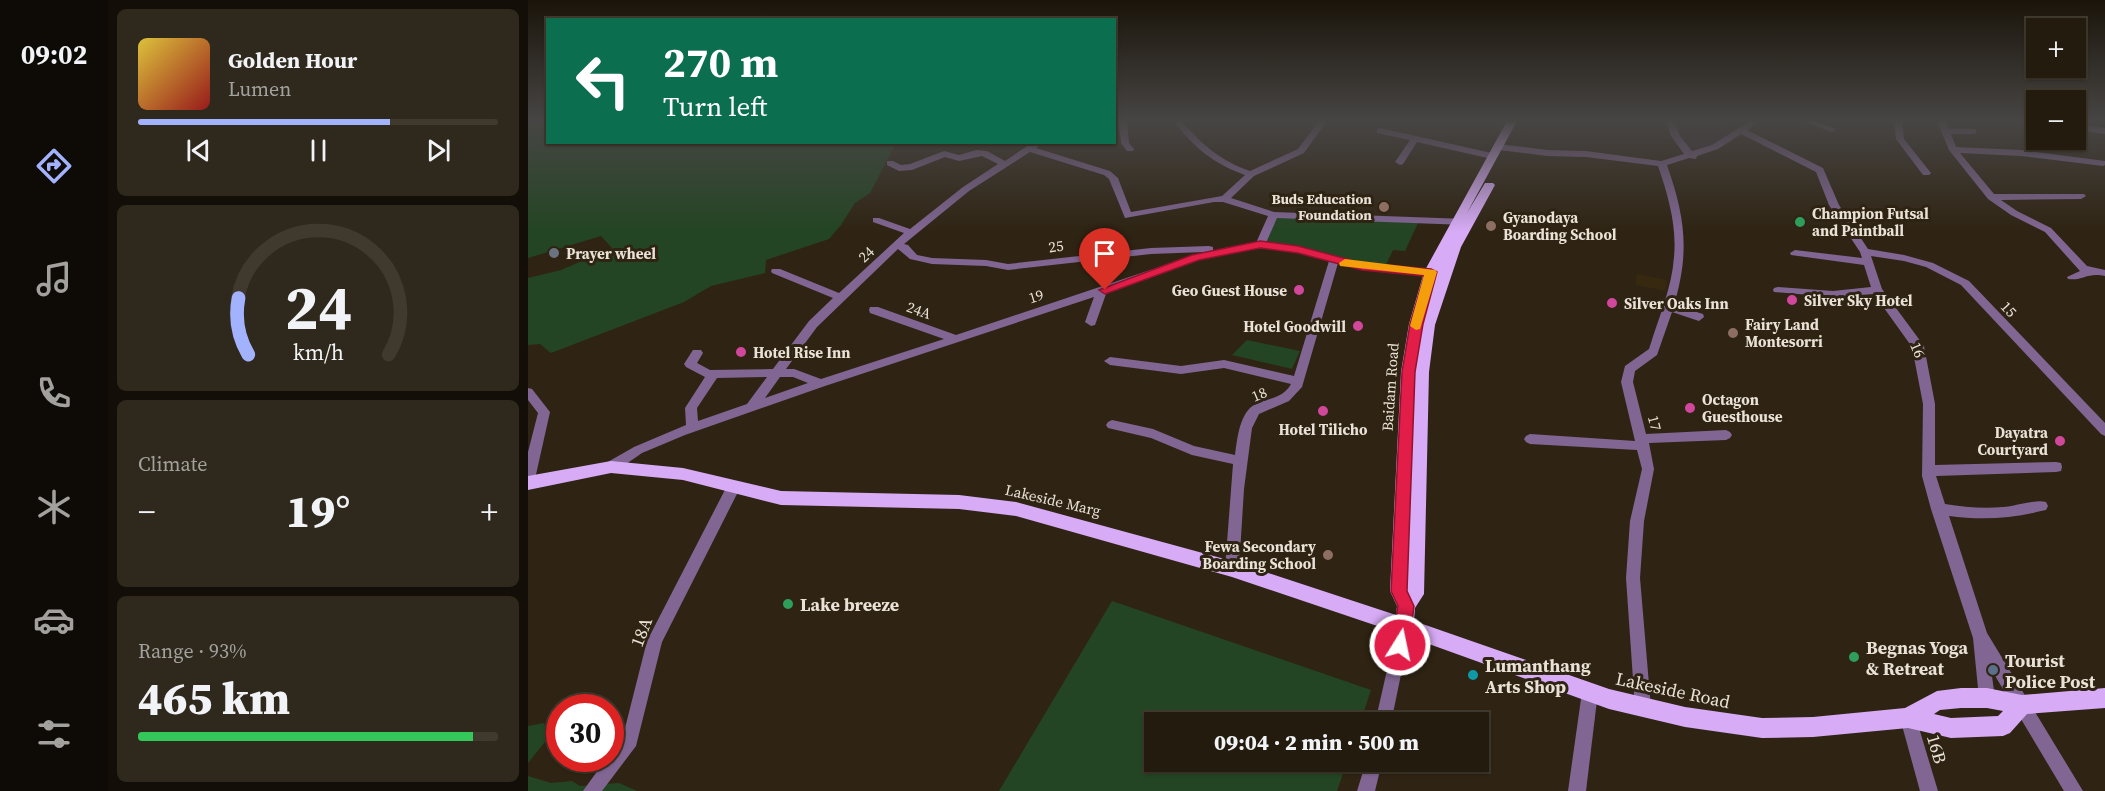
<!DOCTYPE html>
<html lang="en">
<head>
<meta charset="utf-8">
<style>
  :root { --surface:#231b0e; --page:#2f281c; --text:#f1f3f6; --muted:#a3a19e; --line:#40392e; --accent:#a3b2fd }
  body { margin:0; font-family:"Source Serif 4",serif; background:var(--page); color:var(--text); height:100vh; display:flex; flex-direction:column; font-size:22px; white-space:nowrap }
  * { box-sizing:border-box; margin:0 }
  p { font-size:20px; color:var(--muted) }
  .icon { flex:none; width:33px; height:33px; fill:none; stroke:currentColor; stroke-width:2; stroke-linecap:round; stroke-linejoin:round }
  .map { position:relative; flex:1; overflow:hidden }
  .panel { display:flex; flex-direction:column; gap:9px; padding:9px; background:#130f08; width:420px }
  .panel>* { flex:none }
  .banner { position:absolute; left:18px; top:18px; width:570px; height:126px; border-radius:0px; box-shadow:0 2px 4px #0004,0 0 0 2px var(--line); background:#0b6e4f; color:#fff; overflow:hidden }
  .controls { position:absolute; left:1498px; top:18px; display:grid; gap:12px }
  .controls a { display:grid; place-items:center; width:60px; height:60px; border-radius:0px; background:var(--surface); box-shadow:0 2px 4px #0004,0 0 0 2px var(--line); font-size:30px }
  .speed { position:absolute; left:18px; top:694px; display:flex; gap:12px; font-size:30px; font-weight:700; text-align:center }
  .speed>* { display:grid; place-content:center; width:78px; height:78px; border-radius:50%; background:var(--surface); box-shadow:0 2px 4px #0004,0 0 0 2px var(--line); line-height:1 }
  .speed .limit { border:9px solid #d22; background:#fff; color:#111 }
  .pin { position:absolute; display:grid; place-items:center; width:51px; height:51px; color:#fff; margin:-62px -26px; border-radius:50% 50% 50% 0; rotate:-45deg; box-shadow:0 0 6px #0007 }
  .pin .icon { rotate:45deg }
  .me { position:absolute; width:66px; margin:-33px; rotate:10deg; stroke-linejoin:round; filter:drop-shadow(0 0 4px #0008) }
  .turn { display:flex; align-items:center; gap:21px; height:126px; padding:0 18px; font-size:27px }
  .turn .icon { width:78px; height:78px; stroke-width:2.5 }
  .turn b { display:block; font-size:42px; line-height:51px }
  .big { font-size:45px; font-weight:800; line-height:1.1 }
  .panel .card { flex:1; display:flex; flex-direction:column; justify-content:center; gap:9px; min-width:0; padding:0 21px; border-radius:9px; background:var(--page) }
  .panel .dial { align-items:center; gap:0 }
  .dial svg { height:156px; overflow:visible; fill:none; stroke:var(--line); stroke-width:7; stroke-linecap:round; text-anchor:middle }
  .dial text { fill:var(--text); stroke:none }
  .song { display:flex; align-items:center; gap:18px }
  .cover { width:72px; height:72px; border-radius:9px; background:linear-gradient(135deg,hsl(50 70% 55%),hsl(0 70% 35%)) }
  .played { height:6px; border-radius:3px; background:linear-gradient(90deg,var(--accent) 70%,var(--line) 70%) }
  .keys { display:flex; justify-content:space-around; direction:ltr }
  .heat { display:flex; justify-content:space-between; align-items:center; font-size:33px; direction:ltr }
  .charge { height:9px; border-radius:4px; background:linear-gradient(90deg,#34c759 93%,var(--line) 0) }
  .trip { position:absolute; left:616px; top:712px; width:345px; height:60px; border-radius:0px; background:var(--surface); box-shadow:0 2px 4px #0004,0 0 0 2px var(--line); font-weight:800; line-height:60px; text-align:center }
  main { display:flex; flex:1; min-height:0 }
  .dock { display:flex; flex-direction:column; width:108px; justify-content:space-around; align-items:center; background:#0e0b06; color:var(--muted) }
  .dock .icon { width:42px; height:42px }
  .dock .current { color:var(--accent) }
  .dock b { font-size:27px; color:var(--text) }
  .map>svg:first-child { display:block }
  .built { fill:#372810 }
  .education { fill:#392830 }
  .green { fill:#234523 }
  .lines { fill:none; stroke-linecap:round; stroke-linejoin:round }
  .minor { fill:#816693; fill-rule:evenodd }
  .major { fill:#d7abf6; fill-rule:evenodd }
  .route { fill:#e11d48; stroke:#92132f; stroke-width:1.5 }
  .slow { fill:#f59e0b }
  .education-dot { fill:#8d6e63; stroke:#2f2413; stroke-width:2 }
  .leisure-dot { fill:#2e9e5b; stroke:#2f2413; stroke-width:2 }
  .worship-dot { fill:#6b7280; stroke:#2f2413; stroke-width:2 }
  .hotel-dot { fill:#d1479c; stroke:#2f2413; stroke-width:2 }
  .service-dot { fill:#5c6f8a; stroke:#2f2413; stroke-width:2 }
  .culture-dot { fill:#0f9aa8; stroke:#2f2413; stroke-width:2 }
  .labels { text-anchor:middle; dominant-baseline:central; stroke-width:6; stroke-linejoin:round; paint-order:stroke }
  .far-poi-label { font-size:14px; font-weight:bold; fill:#eae2d7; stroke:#2f2413; text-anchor:end }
  .poi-label { font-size:15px; font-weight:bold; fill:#eae2d7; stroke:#2f2413; text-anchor:start }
  .street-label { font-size:15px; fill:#eae2d7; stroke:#2f2413 }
  .near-poi-label { font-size:18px; font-weight:bold; fill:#eae2d7; stroke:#2f2413; text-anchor:start }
  .near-street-label { font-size:18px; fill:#eae2d7; stroke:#2f2413 }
</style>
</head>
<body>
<main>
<nav class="dock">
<b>09:02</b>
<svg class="icon current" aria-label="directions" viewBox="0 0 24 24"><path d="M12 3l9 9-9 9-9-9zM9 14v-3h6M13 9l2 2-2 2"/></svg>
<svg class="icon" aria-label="music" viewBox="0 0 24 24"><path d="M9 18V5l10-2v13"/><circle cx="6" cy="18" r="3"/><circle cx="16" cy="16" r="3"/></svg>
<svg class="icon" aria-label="phone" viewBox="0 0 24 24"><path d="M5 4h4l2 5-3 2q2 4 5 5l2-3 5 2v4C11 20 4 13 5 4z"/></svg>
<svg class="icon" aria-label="climate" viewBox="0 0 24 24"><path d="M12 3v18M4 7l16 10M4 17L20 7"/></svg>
<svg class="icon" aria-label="car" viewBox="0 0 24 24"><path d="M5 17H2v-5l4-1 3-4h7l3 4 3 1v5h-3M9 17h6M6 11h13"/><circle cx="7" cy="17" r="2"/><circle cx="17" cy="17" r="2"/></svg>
<svg class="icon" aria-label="filters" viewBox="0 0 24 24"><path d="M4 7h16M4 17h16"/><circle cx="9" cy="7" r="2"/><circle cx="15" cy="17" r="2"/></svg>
</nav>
<section class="panel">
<div class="card">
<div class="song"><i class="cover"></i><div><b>Golden Hour</b><p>Lumen</p></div></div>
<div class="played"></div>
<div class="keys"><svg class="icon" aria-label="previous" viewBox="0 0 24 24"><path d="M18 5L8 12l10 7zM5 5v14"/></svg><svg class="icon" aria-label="pause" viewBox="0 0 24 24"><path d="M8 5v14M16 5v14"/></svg><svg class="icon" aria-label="next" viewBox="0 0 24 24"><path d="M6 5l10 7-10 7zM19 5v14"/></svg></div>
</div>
<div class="card dial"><svg viewBox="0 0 100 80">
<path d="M14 69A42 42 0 1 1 86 69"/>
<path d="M14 69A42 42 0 0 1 9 40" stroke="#a3b2fd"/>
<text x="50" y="56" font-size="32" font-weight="700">24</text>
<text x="50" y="72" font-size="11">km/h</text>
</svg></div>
<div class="card"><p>Climate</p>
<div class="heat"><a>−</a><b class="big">19°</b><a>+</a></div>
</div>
<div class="card"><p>Range · 93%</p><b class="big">465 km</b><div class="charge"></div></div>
</section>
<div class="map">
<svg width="1577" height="791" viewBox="0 0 1577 791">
  <rect width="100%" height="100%" fill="#2f2413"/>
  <path class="built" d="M1109,274L1139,280L1138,291L1107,285Z"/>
  <path class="education" d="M1147,121H1198L1197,138L1179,149L1160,150L1149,130Z"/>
  <g class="green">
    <path d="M0,121H19L20,142L368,143L342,193L327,203L313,225L301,239L238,260L237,273L183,286L156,302L23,353L12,344L0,345V278L33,270L84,248L73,236L0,258Z"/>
    <path d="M749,216L890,223L877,251L865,250L857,267C816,261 778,248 737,242Z"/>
    <path d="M719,340L772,351L764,369L704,355Z"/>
    <path d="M584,601L843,690L832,723H627V762H819L809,791H471Z"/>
    <path d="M16,723L21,737L0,763V726Z"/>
    <path d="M0,776L23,783L44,781L52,786L91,783L109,791H0Z"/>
  </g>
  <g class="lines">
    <g class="minor">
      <path d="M591,121H599L601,143L606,149L605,151H599L593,143Z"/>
      <path d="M646,121H654C674,145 693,161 722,171L770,149L791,121H799L776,153L726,176L703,198L746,212L938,219L943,222L938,225L749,218L738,243L770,247L834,263L903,269L908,272L903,275L834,269L810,263L774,387L761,401L731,414L724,428L716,489L711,569L709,573L704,575L699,573L697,569L705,464L664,455L623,438L580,428L578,425L580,422L584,420L625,429L666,446L707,455C709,440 711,419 722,408C735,397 754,401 763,384L696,368L653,374L582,365L576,361L582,357L653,366L696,360L766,376L801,261L770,253L732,248L670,260L578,294L567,325L563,326L557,322L566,297L297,386L157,435L114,453L88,471H78L77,467L78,463L106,447L158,425L157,408L177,377L158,367L156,364L165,350H173L175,353L169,363L182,370L245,369L281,321L305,298L244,273L243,271L244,269H252L311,293L376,233L345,222V218H351L382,229L435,187L470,164L454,156L431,161L417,157L384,170L371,171L359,165V161H365L373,165L382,164L416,151L431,155L448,150L459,151L477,161L505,142H516L508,148L582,171L590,178L603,212L694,196L717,175C686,164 665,147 646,121ZM502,152L576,175L581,179L597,218L686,202H695L740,216L728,243L685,251V247L681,246L623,248L480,264L458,260L404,258L389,255L380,245L376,244L441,191ZM370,249L382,259L404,264L458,266L480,270L623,254L676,252L428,335L350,307H342L341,310L342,313L416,339L293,379L266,369H258L289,327ZM239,377L219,404L170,421L169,408L189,378ZM252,377H265L280,383L237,398Z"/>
      <path d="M1138,121H1146L1152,136L1164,151L1184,145L1222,121H1232L1219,130L1295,168L1311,205L1340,249L1376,255L1405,263L1441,281L1577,423V436L1573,434L1433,285L1398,267L1376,261L1343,256L1354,289L1396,346L1407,404V465L1528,462L1533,463L1534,467L1533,471L1528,472L1408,476L1417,504C1436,507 1455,509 1475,507C1487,506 1508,499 1518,502L1520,506L1518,510L1513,511C1482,519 1452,520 1421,516L1459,633L1555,791H1536L1463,669L1467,698L1465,703L1459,706L1453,703L1451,698L1445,638L1403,509L1394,476L1395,404L1384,347L1346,294L1305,297L1246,292L1245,290L1246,288L1250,287L1305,291L1343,287L1336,265L1263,255L1262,253L1267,250L1334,258L1332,252L1301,205L1288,172L1213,134L1190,149L1169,156L1168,159L1161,158L1139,165C1157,217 1162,251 1146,305L1175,314L1176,317L1171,321L1144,312L1129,355L1107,371L1105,382L1118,434L1198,430L1202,432L1204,435L1202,438L1198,440L1121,443L1126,469L1116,521L1112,578L1123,708L1121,714L1115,716L1109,714L1107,708L1098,578L1102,521L1114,469L1109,450L1002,444L998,442L996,439L998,436L1002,434L1107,441L1093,382L1097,366L1121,349L1122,346C1131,317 1144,287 1146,257C1149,226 1140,195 1130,166L1058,157L1020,156L970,150L966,147L970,144L1020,150L1058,151L1133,161L1156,154L1143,136Z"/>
      <path d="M1274,121H1287L1308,129L1304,132Z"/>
      <path d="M1366,121H1374L1376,139L1403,173L1401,175H1395L1368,139Z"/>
      <path d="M1409,121H1417L1421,129H1448V133L1445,134H1423L1428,147L1493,150L1577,161V165L1575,166L1493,156L1432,153L1466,194H1556L1558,196L1553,199L1473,200L1489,211L1523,228L1559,266L1577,270V276C1559,272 1555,281 1540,279L1539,277L1552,271L1517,232L1483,215L1460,199L1421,150Z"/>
      <path d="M1548,124L1577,128V134L1548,130Z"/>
      <path d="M852,128L964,153L968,156L964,159L889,142L875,164L872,165L867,162L882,140L849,133V129Z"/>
      <path d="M0,388L4,389L22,412L7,479L5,483L0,484V452L10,413L0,400Z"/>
      <path d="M205,483L210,484L212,488L134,642L108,746L74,791H55L78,759H82V752L95,736L119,641L200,484Z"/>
      <path d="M876,619L881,621L883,626L863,723H847L869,626L871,621Z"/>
      <path d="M1062,684L1068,687L1070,692L1058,791H1040L1054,692L1056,687Z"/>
      <path d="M1380,710L1386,712L1388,718L1410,791H1392L1372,718L1374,712Z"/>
      <path d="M838,762H854L847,791H829Z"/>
    </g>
    <path class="major" d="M979,121H989L939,213L957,183H965L967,185L933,247L907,325L901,372L896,594L887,608L886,621L1081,689L1157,707L1234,718L1285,717L1377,708L1409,691L1433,688H1459L1494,695L1577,688V708L1499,714L1482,733L1475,736L1423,738L1380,728L1285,737L1234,738L1157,727L1081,709L876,635L704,577L488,516L431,509L253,505L155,480L83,473L0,490V476L83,461L155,468L253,491L431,495L488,502L704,561L868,615L869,606L862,591L873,372L881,324L896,272ZM1433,708H1459L1475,711L1470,716L1423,718L1406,714L1412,710Z"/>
  </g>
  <linearGradient id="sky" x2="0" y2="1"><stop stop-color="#1a140a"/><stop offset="0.52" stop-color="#474544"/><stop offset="1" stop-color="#474544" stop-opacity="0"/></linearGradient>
  <rect width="1577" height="232" fill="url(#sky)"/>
  <path class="route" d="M732,241L770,246L834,263L903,269L909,272L895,324L887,372L879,591L886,606L881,645L878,651L872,653L866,651L863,645L870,606L863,591L874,372L882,324L896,276L834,270L770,253L732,248L671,260L577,294L571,290L664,255Z"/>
  <path class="slow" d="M817,259L907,270L909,272L892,329L888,330L882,326L896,275L812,266L811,263Z"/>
  <g class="education-dot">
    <circle cx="856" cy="207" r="6"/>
    <circle cx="963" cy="226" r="6"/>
    <circle cx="1205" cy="333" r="6"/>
    <circle cx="800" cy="555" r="6"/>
  </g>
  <g class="leisure-dot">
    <circle cx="1272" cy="222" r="6"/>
    <circle cx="260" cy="604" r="6"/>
    <circle cx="1326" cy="657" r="6"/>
  </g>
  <circle class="worship-dot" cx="26" cy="253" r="6"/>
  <g class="hotel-dot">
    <circle cx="771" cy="290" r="6"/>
    <circle cx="1264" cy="300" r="6"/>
    <circle cx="1084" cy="303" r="6"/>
    <circle cx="830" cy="326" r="6"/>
    <circle cx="213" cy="352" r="6"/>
    <circle cx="1162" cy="408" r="6"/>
    <circle cx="795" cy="411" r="6"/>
    <circle cx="1532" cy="441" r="6"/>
  </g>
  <circle class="service-dot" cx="1465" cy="670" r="6"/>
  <circle class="culture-dot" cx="945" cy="675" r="6"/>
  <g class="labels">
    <g class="far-poi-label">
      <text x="844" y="199">Buds Education<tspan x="844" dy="16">Foundation</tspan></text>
    </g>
    <g class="poi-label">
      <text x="1284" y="213">Champion Futsal<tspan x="1284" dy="17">and Paintball</tspan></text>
      <text x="975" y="217">Gyanodaya<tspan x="975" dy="17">Boarding School</tspan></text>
      <text x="38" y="253">Prayer wheel</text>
      <text x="759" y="290" text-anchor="end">Geo Guest House</text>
      <text x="1276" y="300">Silver Sky Hotel</text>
      <text x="1096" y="303">Silver Oaks Inn</text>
      <text x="1217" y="324">Fairy Land<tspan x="1217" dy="17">Montesorri</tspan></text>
      <text x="818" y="326" text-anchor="end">Hotel Goodwill</text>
      <text x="225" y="352">Hotel Rise Inn</text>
      <text x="1174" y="399">Octagon<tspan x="1174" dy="17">Guesthouse</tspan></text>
      <text x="795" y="429" text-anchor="middle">Hotel Tilicho</text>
      <text x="1520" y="432" text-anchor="end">Dayatra<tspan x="1520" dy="17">Courtyard</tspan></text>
      <text x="788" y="546" text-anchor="end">Fewa Secondary<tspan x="788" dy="17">Boarding School</tspan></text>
    </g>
    <g class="street-label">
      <text transform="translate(528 246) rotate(-8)">25</text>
      <text transform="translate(338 254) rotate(-43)">24</text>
      <text transform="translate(508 296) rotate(-17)">19</text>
      <text transform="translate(1481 309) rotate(47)">15</text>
      <text transform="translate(391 310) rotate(20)">24A</text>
      <text transform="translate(1390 350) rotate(68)">16</text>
      <text transform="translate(862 387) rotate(-86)">Baidam Road</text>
      <text transform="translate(731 394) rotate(-23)">18</text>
      <text transform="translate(1127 423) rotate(76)">17</text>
      <text transform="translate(525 500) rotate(13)">Lakeside Marg</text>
    </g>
    <g class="near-poi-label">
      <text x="272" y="604">Lake breeze</text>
      <text x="1338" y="647">Begnas Yoga<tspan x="1338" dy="21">&amp; Retreat</tspan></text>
      <text x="1477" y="660">Tourist<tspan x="1477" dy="21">Police Post</tspan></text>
      <text x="957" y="665">Lumanthang<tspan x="957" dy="21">Arts Shop</tspan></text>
    </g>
    <g class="near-street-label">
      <text transform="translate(113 632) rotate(-69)">18A</text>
      <text transform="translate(1145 690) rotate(12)">Lakeside Road</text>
      <text transform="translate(1409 749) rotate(74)">16B</text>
    </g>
  </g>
</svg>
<div class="controls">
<a>+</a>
<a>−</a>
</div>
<div class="speed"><div class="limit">30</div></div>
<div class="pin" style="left:577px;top:290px;background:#d93025"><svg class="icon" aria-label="arrive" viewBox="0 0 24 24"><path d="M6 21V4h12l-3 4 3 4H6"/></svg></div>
<svg class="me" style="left:872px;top:645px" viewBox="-20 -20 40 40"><circle r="17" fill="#e11d48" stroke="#fff" stroke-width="3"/><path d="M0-11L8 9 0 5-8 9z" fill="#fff"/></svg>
<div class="trip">09:04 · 2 min · 500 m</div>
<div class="banner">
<div class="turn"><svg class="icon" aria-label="left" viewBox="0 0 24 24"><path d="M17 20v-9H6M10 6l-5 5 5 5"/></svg><div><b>270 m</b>Turn left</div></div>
</div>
</div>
</main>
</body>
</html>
